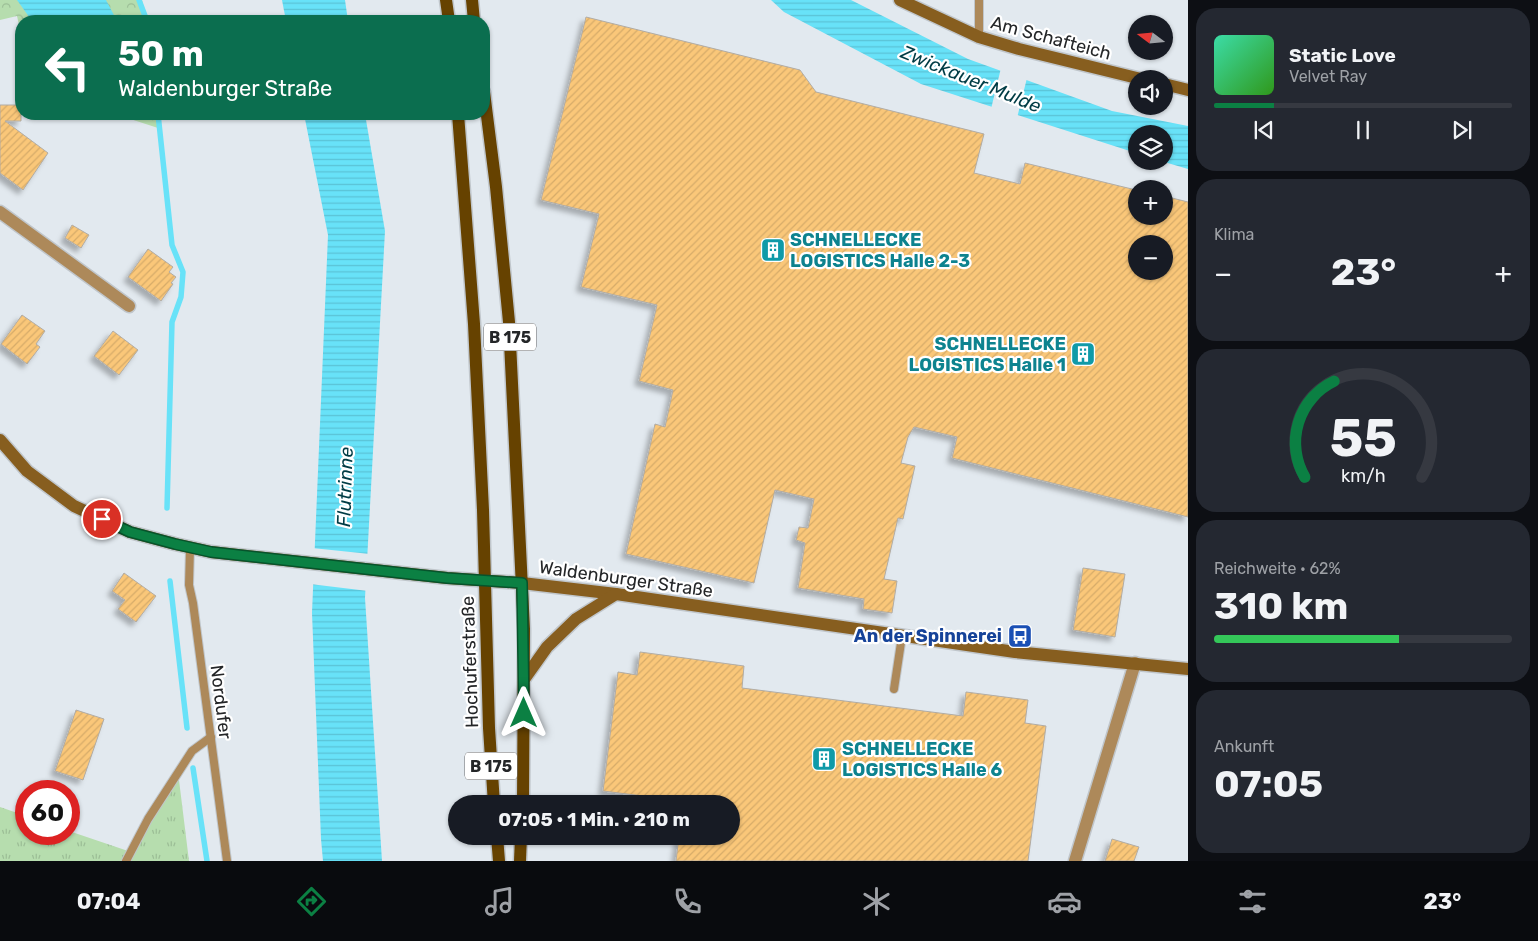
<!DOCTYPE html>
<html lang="de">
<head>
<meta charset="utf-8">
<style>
  :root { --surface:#171b24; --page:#242831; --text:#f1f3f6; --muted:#9ea1a6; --line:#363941; --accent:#0b8043 }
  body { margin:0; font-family:Rubik,sans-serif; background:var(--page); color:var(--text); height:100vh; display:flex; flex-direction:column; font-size:19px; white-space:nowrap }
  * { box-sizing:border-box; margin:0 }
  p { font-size:16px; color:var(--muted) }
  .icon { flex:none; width:28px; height:28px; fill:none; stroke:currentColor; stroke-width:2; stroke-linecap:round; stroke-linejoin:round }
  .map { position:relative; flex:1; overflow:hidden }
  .panel { display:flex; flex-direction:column; gap:8px; padding:8px; background:#0d0f14; width:350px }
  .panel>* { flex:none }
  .guide { position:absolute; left:15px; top:15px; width:475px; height:105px; border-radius:20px; box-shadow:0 1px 4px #0004; background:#0b6e4f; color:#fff; overflow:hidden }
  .needle { width:32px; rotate:286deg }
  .controls { position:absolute; left:1128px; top:15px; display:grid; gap:10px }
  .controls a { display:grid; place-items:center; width:45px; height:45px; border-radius:50%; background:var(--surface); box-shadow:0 1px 4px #0004; font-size:25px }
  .speed { position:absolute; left:15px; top:780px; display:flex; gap:10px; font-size:25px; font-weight:700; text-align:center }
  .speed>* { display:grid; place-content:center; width:65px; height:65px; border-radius:50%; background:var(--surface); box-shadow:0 1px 4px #0004; line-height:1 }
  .speed .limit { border:8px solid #d22; background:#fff; color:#111 }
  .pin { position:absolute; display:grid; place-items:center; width:42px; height:42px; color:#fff; margin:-21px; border:2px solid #fff; border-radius:50%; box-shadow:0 1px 5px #0007 }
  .me { position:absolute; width:55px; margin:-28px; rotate:0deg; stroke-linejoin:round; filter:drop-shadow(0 0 4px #0008) }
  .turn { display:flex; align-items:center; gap:18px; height:105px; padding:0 20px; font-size:22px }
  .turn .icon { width:65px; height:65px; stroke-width:2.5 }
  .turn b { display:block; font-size:35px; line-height:42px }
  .big { font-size:38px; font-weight:700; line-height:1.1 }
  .panel .card { flex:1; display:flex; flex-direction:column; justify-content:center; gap:8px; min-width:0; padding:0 18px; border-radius:20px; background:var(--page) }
  .panel .dial { align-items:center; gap:0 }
  .dial svg { height:130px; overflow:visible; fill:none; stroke:var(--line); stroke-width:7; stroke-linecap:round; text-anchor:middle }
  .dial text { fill:var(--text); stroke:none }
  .song { display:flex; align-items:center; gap:15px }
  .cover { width:60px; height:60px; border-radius:8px; background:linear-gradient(135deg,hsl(160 70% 55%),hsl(110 70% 35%)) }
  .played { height:5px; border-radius:2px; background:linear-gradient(90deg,var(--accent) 20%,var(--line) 20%) }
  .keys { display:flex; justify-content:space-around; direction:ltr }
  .heat { display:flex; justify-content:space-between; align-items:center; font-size:28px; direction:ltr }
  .charge { height:8px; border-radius:4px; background:linear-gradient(90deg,#34c759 62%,var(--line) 0) }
  .trip { position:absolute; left:448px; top:795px; width:292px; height:50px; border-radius:25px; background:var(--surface); box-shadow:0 1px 4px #0004; font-weight:700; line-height:50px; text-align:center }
  .tabs { display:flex; height:80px; justify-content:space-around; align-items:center; background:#090b0e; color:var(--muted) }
  .tabs .icon { width:35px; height:35px }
  .tabs .selected { color:var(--accent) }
  .tabs b { font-size:22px; color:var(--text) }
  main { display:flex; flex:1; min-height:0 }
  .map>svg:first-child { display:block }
  .grass { fill:url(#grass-tufts) }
  .forest { fill:url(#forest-crowns) }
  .water { fill:url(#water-rules) }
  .pier { fill:#e2e9ef }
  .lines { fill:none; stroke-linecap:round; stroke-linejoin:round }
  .stream { stroke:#68e2f8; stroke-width:5.5 }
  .building { fill:url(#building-hatch); stroke:#b1aca5; fill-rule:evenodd; filter:url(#shadow) }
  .lane-casing { stroke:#c0c6cb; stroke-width:10 }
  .street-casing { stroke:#c0c6cb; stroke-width:15 }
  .secondary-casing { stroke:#c0c6cb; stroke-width:15 }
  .primary-casing { stroke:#c0c6cb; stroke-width:15 }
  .lane { stroke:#ad895a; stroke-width:8 }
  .street { stroke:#ad895a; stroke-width:12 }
  .secondary { stroke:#875e1f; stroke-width:12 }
  .primary { stroke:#664200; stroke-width:12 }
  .route-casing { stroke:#07532c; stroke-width:12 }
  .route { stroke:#0b8043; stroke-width:9 }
  .labels { text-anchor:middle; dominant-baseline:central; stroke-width:4.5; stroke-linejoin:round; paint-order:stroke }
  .shield { fill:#fff; stroke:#666768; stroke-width:1 }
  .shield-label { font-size:16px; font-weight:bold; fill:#242628 }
  .street-label { font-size:18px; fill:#242628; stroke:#fff }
  .culture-label { font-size:18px; font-weight:bold; fill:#0d838f; stroke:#fff; text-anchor:start }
  .transit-label { font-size:18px; font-weight:bold; fill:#164399; stroke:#fff; text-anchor:end }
  .water-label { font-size:19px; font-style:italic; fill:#003c45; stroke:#fff }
</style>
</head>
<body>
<main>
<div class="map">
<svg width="1188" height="861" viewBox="0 0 1188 861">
  <defs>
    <pattern id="grass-tufts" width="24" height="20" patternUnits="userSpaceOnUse" patternTransform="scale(1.25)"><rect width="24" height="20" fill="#b6ddae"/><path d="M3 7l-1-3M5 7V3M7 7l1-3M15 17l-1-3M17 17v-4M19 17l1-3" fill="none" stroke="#9cbe96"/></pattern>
    <pattern id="forest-crowns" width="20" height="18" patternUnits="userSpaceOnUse" patternTransform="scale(1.25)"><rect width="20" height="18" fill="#b6ddae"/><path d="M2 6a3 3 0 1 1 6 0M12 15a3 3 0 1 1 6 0" fill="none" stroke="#9cbe96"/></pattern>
    <pattern id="water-rules" width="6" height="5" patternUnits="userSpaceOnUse" patternTransform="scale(1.25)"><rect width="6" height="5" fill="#68e2f8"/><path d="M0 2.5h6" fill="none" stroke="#5ac2d5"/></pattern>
    <pattern id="building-hatch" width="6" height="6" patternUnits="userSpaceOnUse" patternTransform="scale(1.25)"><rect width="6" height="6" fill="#fac779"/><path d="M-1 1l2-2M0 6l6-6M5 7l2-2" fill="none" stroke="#d6ab69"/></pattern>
    <filter id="shadow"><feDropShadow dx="-4.5" dy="4.5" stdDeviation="2.5" flood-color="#0004"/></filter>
  </defs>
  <rect width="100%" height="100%" fill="#e2e9ef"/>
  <path class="grass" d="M178,772L189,861H0V807L26,816V834H69V831L131,852Z"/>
  <g class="forest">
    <path d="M0,0H142L147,21H21V34L17,16L0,20Z"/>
    <path d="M115,114H156L158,128Z"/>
  </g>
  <g class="water">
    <path d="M17,0H106L117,21H32Z"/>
    <path d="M282,0H345L348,21H286Z"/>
    <path d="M771,0H851L968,59L1112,111L1188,126V169L1161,161H1164V134H1136V153L921,84L784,12Z"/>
    <path d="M304,114H365L385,231L365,598L382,861H323L321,839L312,613L328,235Z"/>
  </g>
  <g class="pier">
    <path d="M1001,68L1027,78L1017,118L991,109Z"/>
    <path d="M312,548L370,554L368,591L310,584Z"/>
  </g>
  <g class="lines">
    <g class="stream">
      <path d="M139,0L147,21"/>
      <path d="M158,114L172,245L183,272L181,297L172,322L167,508"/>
      <path d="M170,581L187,728"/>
      <path d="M193,768L207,861"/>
    </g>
  </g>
  <g class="building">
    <path d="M586,17L800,70L816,92L984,134L974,173L1020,184L1025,163L1136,190V216H1164V196L1188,202V517L952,458L957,437L914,427L908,437L901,463L915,466L903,519L898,518L884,579L897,581L892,613L863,609L864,599L798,588L805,543L796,540L799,527L808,528L814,499L775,490L754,583L626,554L655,424L665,427L673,390L639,381L657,305L581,287L599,214L541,200ZM1136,244H1164V271H1136Z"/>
    <path d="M0,105H21V121H5L48,153L23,190L0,173Z"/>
    <path d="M72,225L89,235L81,248L65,238Z"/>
    <path d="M148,249L173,267L169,272L176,277L171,283L173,284L161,301L128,277Z"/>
    <path d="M22,315L45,331L36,344L40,347L27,364L1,344Z"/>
    <path d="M113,331L138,350L119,375L94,356Z"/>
    <path d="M1083,568L1125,574L1115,637L1073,630Z"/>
    <path d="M124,573L156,596L136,622L118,609L125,600L112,591Z"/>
    <path d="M640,652L744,666L742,688L963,716L966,692L1028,700L1025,723L1046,726L1028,861H676L679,836H731V804H683V801L603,791L618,672L637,675Z"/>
    <path d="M76,710L104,719L83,780L55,771Z"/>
    <path d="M1112,839L1139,847L1134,861H1105Z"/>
  </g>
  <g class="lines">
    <defs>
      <g id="lane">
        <path d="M979,0V37"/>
        <path d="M190,548L189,585L193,603L227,861"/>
        <path d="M894,689L902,636"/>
        <path d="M126,861L148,819L192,751L211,737"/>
      </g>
      <g id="street">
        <path d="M0,212L129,306"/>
        <path d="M1075,861L1135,663"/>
      </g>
      <g id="secondary">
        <path d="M900,0L979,37L1019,49L1141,79"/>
        <path d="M1164,84L1188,90"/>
        <path d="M0,440L27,471L74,506L130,532L175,544L211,552L447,578L522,583L616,594L1015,652L1188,669"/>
        <path d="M525,678L547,647L576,619L616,594"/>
      </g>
      <g id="primary">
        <path d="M446,0L449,21"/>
        <path d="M472,0L474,21"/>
        <path d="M484,92L496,187L509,322L524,629L523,804"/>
        <path d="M458,114L474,324L483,510L489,728L494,804"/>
        <path d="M497,836L499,861"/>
        <path d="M520,861L521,836"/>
      </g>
    </defs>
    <use href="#lane" class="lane-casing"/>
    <use href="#street" class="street-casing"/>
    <use href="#secondary" class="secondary-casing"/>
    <use href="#primary" class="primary-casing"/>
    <use href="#lane" class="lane"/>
    <use href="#street" class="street"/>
    <use href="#secondary" class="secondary"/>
    <use href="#primary" class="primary"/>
  </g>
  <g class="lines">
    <defs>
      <path id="route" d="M102,519L130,532L175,544L211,552L447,578L522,583L524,713"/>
    </defs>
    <use href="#route" class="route-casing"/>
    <use href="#route" class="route"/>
  </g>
  <defs>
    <symbol id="building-square" viewBox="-11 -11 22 22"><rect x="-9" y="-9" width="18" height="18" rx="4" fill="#0f9aa8" stroke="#fff"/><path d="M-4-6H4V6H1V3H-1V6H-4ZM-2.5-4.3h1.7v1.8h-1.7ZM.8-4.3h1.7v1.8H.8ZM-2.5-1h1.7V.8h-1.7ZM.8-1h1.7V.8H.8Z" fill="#fff"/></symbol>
    <symbol id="bus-square" viewBox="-11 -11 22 22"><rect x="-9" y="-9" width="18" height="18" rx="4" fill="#1a4fb4" stroke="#fff"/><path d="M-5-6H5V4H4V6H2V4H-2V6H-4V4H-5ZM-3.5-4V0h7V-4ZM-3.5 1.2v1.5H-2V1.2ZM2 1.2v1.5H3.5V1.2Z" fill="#fff"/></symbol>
  </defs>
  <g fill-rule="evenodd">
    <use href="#building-square" x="759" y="236" width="28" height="28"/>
    <use href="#building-square" x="1069" y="340" width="28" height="28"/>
    <use href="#bus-square" x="1006" y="622" width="28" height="28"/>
    <use href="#building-square" x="810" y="745" width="28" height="28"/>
  </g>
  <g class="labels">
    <g class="shield">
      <rect x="484" y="323.5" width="52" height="27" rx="4"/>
      <rect x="465" y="752.5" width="52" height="27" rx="4"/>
    </g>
    <g class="shield-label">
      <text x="510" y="337">B 175</text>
      <text x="491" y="766">B 175</text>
    </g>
    <g class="street-label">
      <text transform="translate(1051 38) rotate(15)">Am Schafteich</text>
      <text transform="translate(626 579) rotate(8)">Waldenburger Straße</text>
      <text transform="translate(470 662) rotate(-92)">Hochuferstraße</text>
      <text transform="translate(221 702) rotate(83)">Nordufer</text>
    </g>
    <g class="culture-label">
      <text x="790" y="240">SCHNELLECKE<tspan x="790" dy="21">LOGISTICS Halle 2-3</tspan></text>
      <text x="1066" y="344" text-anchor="end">SCHNELLECKE<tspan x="1066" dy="21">LOGISTICS Halle 1</tspan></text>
      <text x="842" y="749">SCHNELLECKE<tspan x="842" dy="21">LOGISTICS Halle 6</tspan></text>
    </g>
    <g class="transit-label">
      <text x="1002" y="636">An der Spinnerei</text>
    </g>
    <g class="water-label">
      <text transform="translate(971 79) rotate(22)">Zwickauer Mulde</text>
      <text transform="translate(345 487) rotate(-88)">Flutrinne</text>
    </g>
  </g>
</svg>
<div class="controls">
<a><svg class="needle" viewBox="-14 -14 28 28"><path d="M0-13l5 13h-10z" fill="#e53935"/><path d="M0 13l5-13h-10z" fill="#9ea1a6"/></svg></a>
<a><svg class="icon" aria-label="sound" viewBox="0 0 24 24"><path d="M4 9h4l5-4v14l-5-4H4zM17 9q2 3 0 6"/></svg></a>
<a><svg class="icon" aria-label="layers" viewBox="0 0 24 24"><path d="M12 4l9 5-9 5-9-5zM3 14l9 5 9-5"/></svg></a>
<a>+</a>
<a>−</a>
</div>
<div class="speed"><div class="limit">60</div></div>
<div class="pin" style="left:102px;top:519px;background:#d93025"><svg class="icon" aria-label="arrive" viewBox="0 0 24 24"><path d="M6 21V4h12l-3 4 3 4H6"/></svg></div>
<svg class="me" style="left:524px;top:713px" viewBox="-20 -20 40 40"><path d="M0-17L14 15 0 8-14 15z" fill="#0b8043" stroke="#fff" stroke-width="4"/></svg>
<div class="trip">07:05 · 1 Min. · 210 m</div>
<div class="guide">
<div class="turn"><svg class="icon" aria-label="left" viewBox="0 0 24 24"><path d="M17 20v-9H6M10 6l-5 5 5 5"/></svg><div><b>50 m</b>Waldenburger Straße</div></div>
</div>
</div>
<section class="panel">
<div class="card">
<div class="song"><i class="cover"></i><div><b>Static Love</b><p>Velvet Ray</p></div></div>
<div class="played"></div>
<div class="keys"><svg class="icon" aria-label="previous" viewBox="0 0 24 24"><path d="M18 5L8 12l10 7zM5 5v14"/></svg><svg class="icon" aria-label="pause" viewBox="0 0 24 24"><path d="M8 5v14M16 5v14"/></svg><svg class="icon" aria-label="next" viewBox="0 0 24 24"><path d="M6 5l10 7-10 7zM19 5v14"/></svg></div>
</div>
<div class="card"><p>Klima</p>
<div class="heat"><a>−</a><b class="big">23°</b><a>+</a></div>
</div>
<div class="card dial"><svg viewBox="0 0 100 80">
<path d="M14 69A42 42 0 1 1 86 69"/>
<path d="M14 69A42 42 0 0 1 32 10" stroke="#0b8043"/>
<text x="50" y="56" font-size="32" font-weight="700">55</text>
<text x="50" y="72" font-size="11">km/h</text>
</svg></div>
<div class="card"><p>Reichweite · 62%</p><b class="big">310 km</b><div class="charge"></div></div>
<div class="card"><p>Ankunft</p><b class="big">07:05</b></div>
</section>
</main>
<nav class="tabs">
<b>07:04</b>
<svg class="icon selected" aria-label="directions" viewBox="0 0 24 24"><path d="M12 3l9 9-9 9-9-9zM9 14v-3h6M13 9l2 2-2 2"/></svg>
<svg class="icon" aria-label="music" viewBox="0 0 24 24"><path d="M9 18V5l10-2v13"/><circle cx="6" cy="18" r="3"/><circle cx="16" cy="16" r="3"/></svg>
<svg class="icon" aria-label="phone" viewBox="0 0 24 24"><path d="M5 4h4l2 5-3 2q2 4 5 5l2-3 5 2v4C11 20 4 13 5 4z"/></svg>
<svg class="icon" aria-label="climate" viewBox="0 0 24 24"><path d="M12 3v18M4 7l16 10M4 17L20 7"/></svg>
<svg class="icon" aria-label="car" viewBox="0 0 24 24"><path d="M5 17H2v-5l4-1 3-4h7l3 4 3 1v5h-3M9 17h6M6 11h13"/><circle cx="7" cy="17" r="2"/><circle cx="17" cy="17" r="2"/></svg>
<svg class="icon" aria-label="filters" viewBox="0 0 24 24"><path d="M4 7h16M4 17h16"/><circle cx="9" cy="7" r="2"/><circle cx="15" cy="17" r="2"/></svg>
<b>23°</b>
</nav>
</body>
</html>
